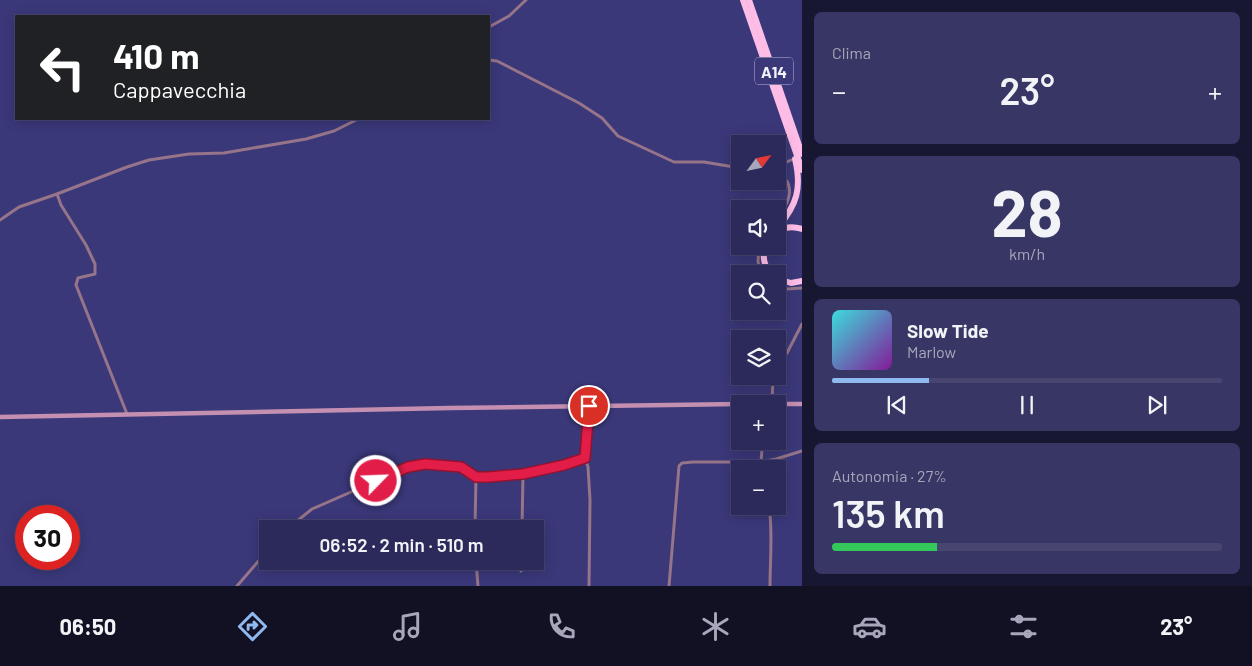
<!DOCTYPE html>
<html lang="it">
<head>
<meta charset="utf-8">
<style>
  :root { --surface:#2c2a5b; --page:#383664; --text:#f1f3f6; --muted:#a6a7bb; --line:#484671; --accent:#90b9f0 }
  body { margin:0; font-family:Barlow,sans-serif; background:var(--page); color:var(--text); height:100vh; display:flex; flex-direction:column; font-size:19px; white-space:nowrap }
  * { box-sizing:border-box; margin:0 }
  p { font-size:16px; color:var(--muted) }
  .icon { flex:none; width:28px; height:28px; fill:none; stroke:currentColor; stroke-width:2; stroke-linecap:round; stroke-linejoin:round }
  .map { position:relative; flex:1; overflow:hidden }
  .drawer { display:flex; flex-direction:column; gap:12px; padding:12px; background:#181732; width:450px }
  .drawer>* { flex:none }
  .hud { position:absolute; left:15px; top:15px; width:475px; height:105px; border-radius:0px; box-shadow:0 2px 12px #0003,0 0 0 1px var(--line); background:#202124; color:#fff; overflow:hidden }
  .needle { width:32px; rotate:57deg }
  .fabs { position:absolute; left:731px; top:135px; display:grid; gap:10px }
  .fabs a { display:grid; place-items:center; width:55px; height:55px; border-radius:0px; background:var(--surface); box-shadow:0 2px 12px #0003,0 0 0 1px var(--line); font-size:25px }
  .speed { position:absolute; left:15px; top:505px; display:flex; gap:10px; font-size:25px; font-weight:700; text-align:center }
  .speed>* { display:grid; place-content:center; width:65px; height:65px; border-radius:50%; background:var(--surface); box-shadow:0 2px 12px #0003,0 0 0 1px var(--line); line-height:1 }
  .speed .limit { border:8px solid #d22; background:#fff; color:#111 }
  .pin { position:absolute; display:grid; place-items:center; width:42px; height:42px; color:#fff; margin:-21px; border:2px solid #fff; border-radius:50%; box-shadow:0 1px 5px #0007 }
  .me { position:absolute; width:55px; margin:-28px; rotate:66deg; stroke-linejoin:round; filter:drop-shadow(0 0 4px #0008) }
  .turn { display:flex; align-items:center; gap:18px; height:105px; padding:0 15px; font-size:22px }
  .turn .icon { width:65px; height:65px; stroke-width:2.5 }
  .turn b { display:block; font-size:35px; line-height:42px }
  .big { font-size:38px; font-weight:600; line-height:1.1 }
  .drawer .tile { flex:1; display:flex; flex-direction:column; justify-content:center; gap:8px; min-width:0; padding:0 18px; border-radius:8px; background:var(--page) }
  .drawer .dial { align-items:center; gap:0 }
  .dial b { font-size:65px; line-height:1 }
  .song { display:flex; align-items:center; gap:15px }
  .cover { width:60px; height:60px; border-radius:8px; background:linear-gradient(135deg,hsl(180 70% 55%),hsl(290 70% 35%)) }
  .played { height:5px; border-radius:2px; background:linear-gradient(90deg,var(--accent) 25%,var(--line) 25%) }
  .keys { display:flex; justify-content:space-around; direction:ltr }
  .heat { display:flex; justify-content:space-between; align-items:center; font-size:28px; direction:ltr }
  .charge { height:8px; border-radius:4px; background:linear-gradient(90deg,#34c759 27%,var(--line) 0) }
  .trip { position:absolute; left:259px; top:520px; width:285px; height:50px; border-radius:0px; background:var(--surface); box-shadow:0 2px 12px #0003,0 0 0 1px var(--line); font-weight:600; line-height:50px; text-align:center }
  .tab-bar { display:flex; height:80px; justify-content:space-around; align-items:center; background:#121124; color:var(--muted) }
  .tab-bar .icon { width:35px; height:35px }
  .tab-bar .selected { color:var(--accent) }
  .tab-bar b { font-size:22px; color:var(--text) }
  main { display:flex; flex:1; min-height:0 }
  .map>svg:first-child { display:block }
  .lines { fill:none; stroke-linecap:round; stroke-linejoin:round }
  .street { stroke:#967489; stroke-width:3 }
  .secondary { stroke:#c48fb1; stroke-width:4.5 }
  .highway { stroke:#febde6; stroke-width:6 }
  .route-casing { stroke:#92132f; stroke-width:12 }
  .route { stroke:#e11d48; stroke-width:9 }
  .labels { text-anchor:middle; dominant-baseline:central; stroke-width:5; stroke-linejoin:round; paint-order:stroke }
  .shield { fill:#3a3879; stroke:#bbbbd4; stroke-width:1 }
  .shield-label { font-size:16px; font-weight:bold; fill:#f2f3fb }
</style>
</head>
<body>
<main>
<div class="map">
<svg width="802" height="586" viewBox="0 0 802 586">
  <rect width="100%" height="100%" fill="#3a3879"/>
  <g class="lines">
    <g class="street">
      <path d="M489,27L509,16L526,0"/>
      <path d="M489,60L497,61L579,103L602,118L618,136L674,162H704L740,168"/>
      <path d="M778,166L791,160"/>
      <path d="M778,177L787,181C794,194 786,207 778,217"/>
      <path d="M57,194L61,205L86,245L95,264V274L78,278L76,285L127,414"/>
      <path d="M0,220L19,207L57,194L127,167L149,160L189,154L224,153L306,139L334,131L358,119"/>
      <path d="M759,246L758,262L763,274"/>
      <path d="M778,286L787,289L802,288"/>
      <path d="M778,363L787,353L802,324"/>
      <path d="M772,404L773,376"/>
      <path d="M763,441L762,449L761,462L776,459L802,451"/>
      <path d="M585,458L588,467L590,500L589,586"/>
      <path d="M769,506C773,532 770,560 770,586"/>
      <path d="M287,529L312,509L408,467L425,465L461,467L476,477H489L523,474L564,465L585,458L589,406"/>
      <path d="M475,529L476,477"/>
      <path d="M522,529L523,474"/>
      <path d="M476,561L478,586"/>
      <path d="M521,571V561"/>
      <path d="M237,586L268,550"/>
      <path d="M669,586L679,466L682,463L693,462H761L763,469"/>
    </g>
    <g class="secondary">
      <path d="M778,404H802"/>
      <path d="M0,417L450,408L740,404"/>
    </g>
    <g class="highway">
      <path d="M743,0L802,170"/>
      <path d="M749,0L802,154"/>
      <path d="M778,227C797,205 802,188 795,159"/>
      <path d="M778,231C785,227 793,226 802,229"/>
      <path d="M765,246C762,257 764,266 771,274"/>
      <path d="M778,279L791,283L802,281"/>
    </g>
  </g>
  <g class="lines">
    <defs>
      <path id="route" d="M376,481L408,467L425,464L461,467L476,477H488L523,474L564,465L585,458L589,406"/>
    </defs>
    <use href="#route" class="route-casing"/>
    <use href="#route" class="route"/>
  </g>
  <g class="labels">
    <rect class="shield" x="755" y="57.5" width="38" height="27" rx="4"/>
    <g class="shield-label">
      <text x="774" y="71">A14</text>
    </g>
  </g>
</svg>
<div class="fabs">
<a><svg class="needle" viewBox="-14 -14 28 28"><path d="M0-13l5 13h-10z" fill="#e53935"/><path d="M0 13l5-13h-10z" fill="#a6a7bb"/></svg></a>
<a><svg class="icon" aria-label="sound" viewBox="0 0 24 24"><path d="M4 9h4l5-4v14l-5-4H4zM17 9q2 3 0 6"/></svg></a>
<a><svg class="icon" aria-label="search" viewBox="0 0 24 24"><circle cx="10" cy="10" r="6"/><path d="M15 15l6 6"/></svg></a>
<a><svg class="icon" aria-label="layers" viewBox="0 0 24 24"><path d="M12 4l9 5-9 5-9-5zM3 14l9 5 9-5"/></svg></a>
<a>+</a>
<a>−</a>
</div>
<div class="speed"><div class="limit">30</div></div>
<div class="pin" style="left:589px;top:406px;background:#d93025"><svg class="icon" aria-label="arrive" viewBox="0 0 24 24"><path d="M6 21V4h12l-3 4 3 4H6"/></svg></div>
<svg class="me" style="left:376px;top:481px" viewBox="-20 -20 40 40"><circle r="17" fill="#e11d48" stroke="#fff" stroke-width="3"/><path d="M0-11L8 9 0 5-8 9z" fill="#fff"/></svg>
<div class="trip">06:52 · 2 min · 510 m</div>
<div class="hud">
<div class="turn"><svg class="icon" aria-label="left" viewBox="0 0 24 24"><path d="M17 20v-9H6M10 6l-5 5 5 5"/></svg><div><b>410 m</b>Cappavecchia</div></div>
</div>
</div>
<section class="drawer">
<div class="tile"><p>Clima</p>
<div class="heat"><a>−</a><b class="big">23°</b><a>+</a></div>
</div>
<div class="tile dial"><b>28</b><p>km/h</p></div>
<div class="tile">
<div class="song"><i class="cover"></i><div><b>Slow Tide</b><p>Marlow</p></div></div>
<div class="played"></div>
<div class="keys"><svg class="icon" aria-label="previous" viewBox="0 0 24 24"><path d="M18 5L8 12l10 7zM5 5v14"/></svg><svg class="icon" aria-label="pause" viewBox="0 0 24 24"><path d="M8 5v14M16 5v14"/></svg><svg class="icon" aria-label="next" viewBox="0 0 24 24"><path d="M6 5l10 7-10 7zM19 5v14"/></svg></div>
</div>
<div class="tile"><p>Autonomia · 27%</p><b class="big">135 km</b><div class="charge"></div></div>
</section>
</main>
<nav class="tab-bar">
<b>06:50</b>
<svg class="icon selected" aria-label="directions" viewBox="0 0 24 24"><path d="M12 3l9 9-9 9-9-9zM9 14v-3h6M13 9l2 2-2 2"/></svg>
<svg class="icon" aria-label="music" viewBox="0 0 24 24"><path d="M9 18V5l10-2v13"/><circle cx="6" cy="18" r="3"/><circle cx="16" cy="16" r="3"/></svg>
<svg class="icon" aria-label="phone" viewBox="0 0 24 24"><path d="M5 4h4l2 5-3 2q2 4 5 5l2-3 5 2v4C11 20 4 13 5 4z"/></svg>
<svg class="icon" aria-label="climate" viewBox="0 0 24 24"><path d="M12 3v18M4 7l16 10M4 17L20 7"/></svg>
<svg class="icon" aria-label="car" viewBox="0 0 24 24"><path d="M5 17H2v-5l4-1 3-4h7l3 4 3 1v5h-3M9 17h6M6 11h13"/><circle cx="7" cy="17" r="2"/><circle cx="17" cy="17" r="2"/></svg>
<svg class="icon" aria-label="filters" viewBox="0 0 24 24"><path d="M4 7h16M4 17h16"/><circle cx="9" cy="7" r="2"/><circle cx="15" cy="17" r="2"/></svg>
<b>23°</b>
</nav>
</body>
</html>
